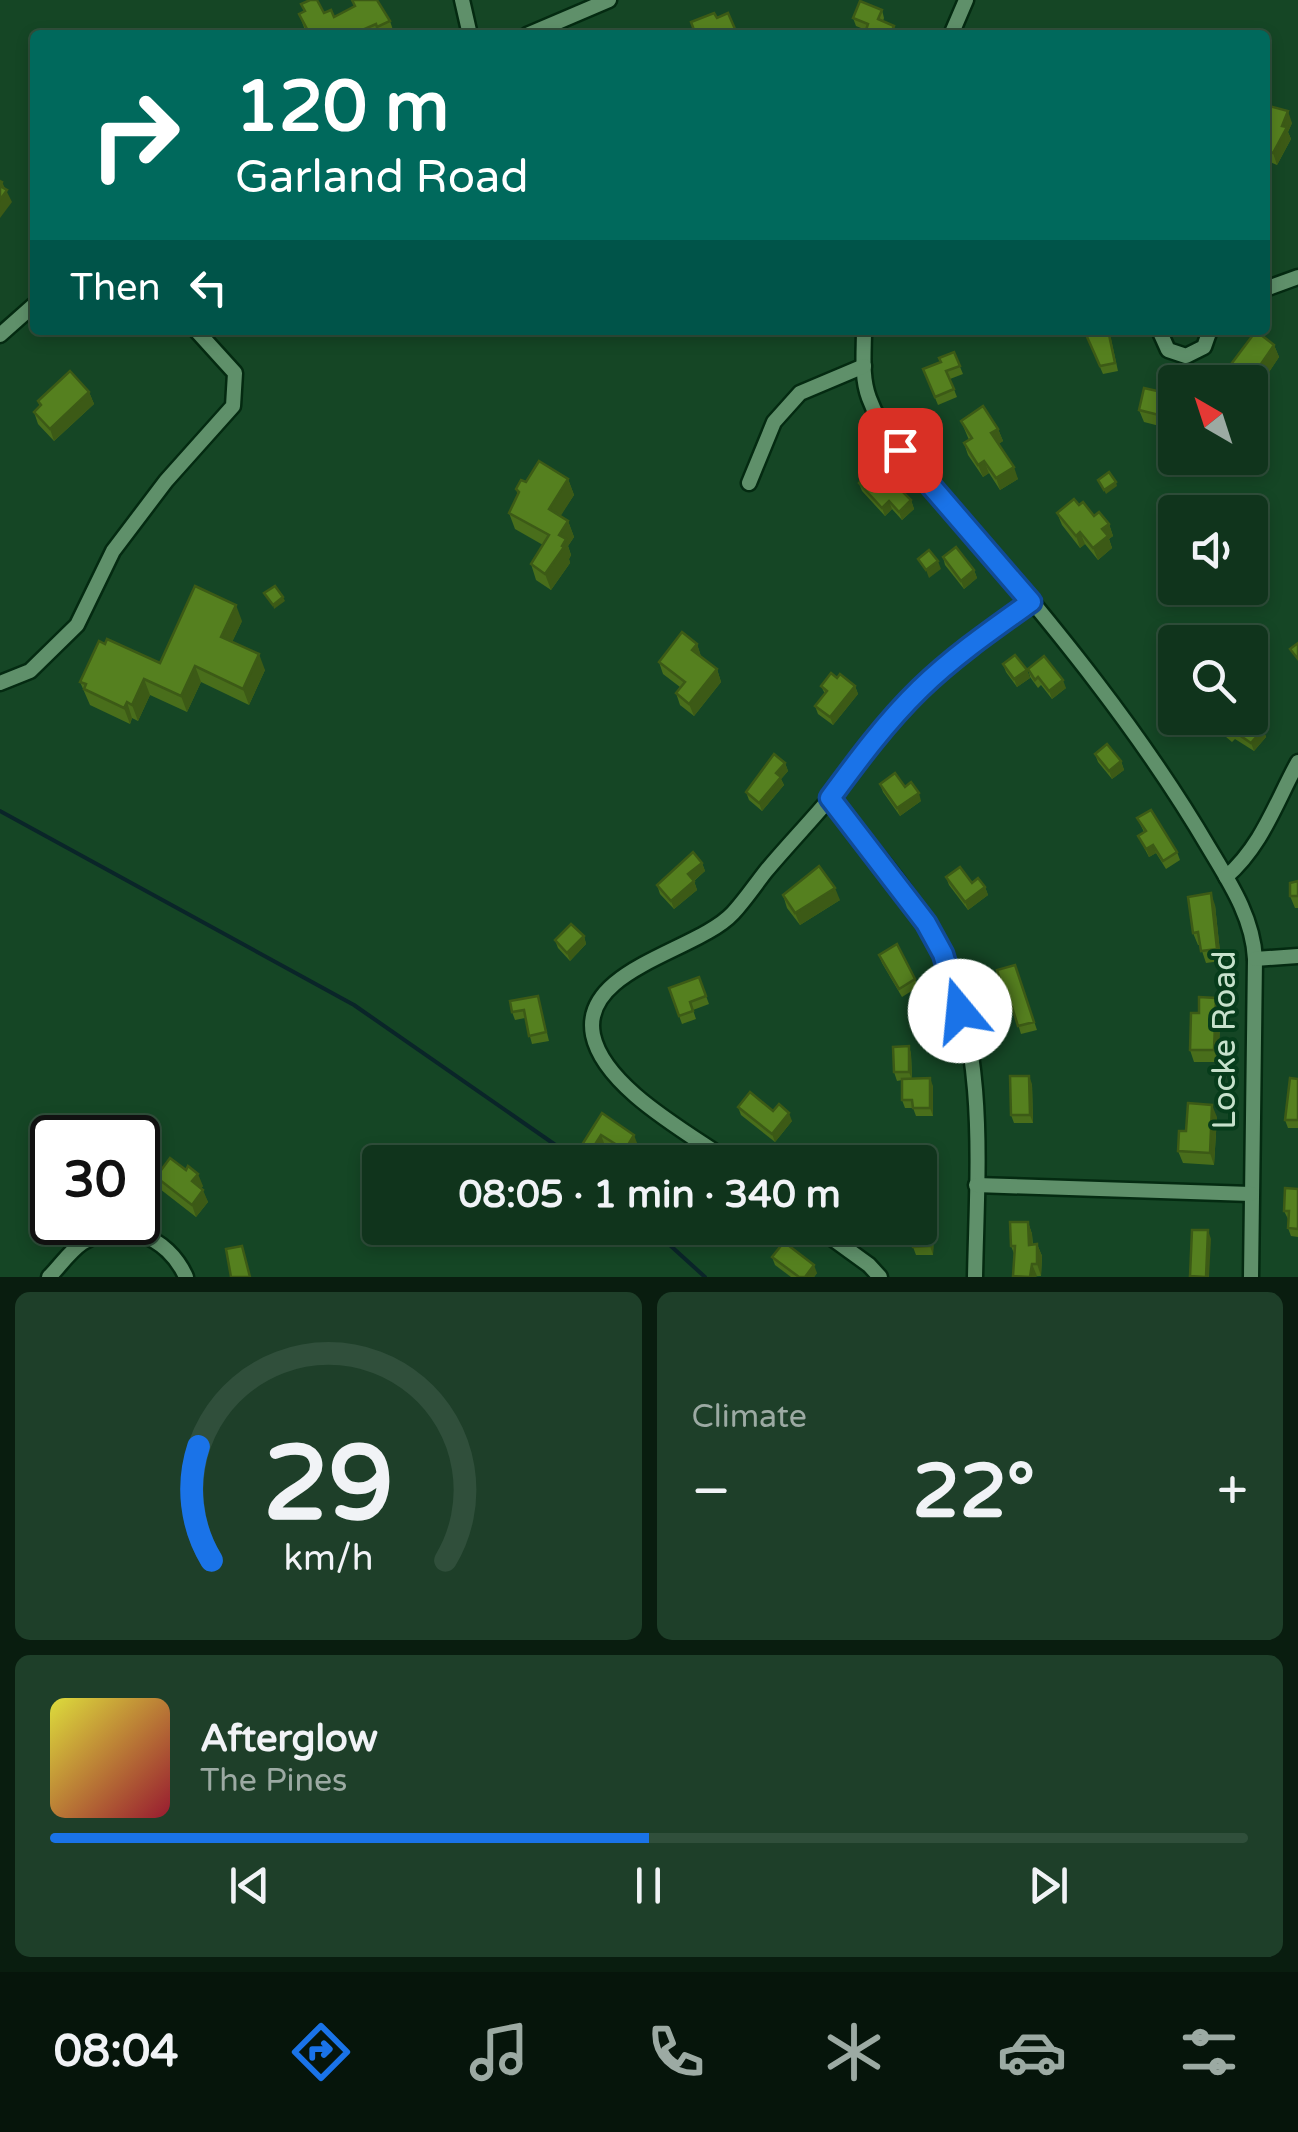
<!DOCTYPE html>
<html lang="en">
<head>
<meta charset="utf-8">
<style>
  :root { --surface:#10341c; --page:#1e3f29; --text:#f1f3f6; --muted:#9caaa3; --line:#304f3b; --accent:#1a73e8 }
  body { margin:0; font-family:"Varela Round",sans-serif; background:var(--page); color:var(--text); height:100vh; display:flex; flex-direction:column; font-size:38px; white-space:nowrap }
  * { box-sizing:border-box; margin:0 }
  p { font-size:32px; color:var(--muted) }
  .icon { flex:none; width:55px; height:55px; fill:none; stroke:currentColor; stroke-width:2; stroke-linecap:round; stroke-linejoin:round }
  .map { position:relative; height:1277px; overflow:hidden }
  .panel { display:flex; flex-direction:column; gap:15px; padding:15px; background:#091d0f; flex:1 }
  .panel>* { flex:none }
  .hud { position:absolute; left:30px; top:30px; width:1240px; height:305px; border-radius:10px; box-shadow:0 5px 15px #0003,0 0 0 2px var(--line); background:#00695c; color:#fff; overflow:hidden }
  .needle { width:65px; rotate:321deg }
  .controls { position:absolute; left:1158px; top:365px; display:grid; gap:20px }
  .controls a { display:grid; place-items:center; width:110px; height:110px; border-radius:10px; background:var(--surface); box-shadow:0 5px 15px #0003,0 0 0 2px var(--line); font-size:50px }
  .speed { position:absolute; left:30px; top:1115px; display:flex; gap:20px; font-size:50px; font-weight:700; text-align:center }
  .speed>* { display:grid; place-content:center; width:130px; height:130px; border-radius:50%; background:var(--surface); box-shadow:0 5px 15px #0003,0 0 0 2px var(--line); line-height:1 }
  .speed .limit { border:5px solid #111; border-radius:15px; background:#fff; color:#111 }
  .pin { position:absolute; display:grid; place-items:center; width:85px; height:85px; color:#fff; margin:-42px; border-radius:20px; box-shadow:0 5px 15px #0006 }
  .me { position:absolute; width:110px; margin:-55px; rotate:343deg; stroke-linejoin:round; filter:drop-shadow(0 0 8px #0008) }
  .turn { display:flex; align-items:center; gap:35px; height:210px; padding:0 40px; font-size:45px }
  .turn .icon { width:130px; height:130px; stroke-width:2.5 }
  .turn b { display:block; font-size:70px; line-height:85px }
  .then { display:flex; align-items:center; height:95px; padding:0 40px; background:#0003; gap:20px; font-size:38px }
  .big { font-size:75px; font-weight:800; line-height:1.1 }
  .panel .widget { flex:1; display:flex; flex-direction:column; justify-content:center; gap:15px; min-width:0; padding:0 35px; border-radius:15px; background:var(--page) }
  .panel .dial { align-items:center; gap:0 }
  .dial svg { height:260px; overflow:visible; fill:none; stroke:var(--line); stroke-width:7; stroke-linecap:round; text-anchor:middle }
  .dial text { fill:var(--text); stroke:none }
  .song { display:flex; align-items:center; gap:30px }
  .cover { width:120px; height:120px; border-radius:15px; background:linear-gradient(135deg,hsl(60 70% 55%),hsl(350 70% 35%)) }
  .played { height:10px; border-radius:5px; background:linear-gradient(90deg,var(--accent) 50%,var(--line) 50%) }
  .keys { display:flex; justify-content:space-around; direction:ltr }
  .heat { display:flex; justify-content:space-between; align-items:center; font-size:55px; direction:ltr }
  .panel .tiles { flex:1; display:grid; gap:15px; grid-template-columns:1fr 1fr }
  .widget:last-child { grid-column:span 2 }
  .trip { position:absolute; left:362px; top:1145px; width:575px; height:100px; border-radius:10px; background:var(--surface); box-shadow:0 5px 15px #0003,0 0 0 2px var(--line); font-weight:800; line-height:100px; text-align:center }
  .tab-bar { display:flex; height:160px; justify-content:space-around; align-items:center; background:#06150b; color:var(--muted) }
  .tab-bar .icon { width:70px; height:70px }
  .tab-bar .selected { color:var(--accent) }
  .tab-bar b { font-size:45px; color:var(--text) }
  .map>svg:first-child { display:block }
  .lines { fill:none; stroke-linecap:round; stroke-linejoin:round }
  .stream { stroke:#0a2529; stroke-width:4 }
  .minor-casing { stroke:#042a11; stroke-width:19 }
  .minor { stroke:#5f906a; stroke-width:14 }
  .wall { fill:#496e1b }
  .shaded-wall { fill:#3c5a16 }
  .building { fill:#55801f; stroke:#3c5a16; stroke-width:2.5 }
  .route-casing { stroke:#114b97; stroke-width:25 }
  .route { stroke:#1a73e8; stroke-width:18 }
  .labels { text-anchor:middle; dominant-baseline:central; stroke-width:8; stroke-linejoin:round; paint-order:stroke }
  .street-label { font-size:32px; fill:#c7e1cc; stroke:#073c1b }
</style>
</head>
<body>
<div class="map">
<svg width="1298" height="1277" viewBox="0 0 1298 1277">
  <rect width="100%" height="100%" fill="#154625"/>
  <g class="lines">
    <g class="stream">
      <path d="M0,811L354,1005L580,1162"/>
      <path d="M651,1228L705,1277"/>
    </g>
    <defs>
      <g id="minor">
        <path d="M462,0L470,35"/>
        <path d="M527,35L609,0"/>
        <path d="M951,35L966,0"/>
        <path d="M1265,289L1298,277"/>
        <path d="M864,330C864,352 861,377 869,398C887,448 934,485 967,524C1054,626 1141,732 1209,848C1230,883 1253,918 1255,959L1251,1277"/>
        <path d="M1159,330L1168,350L1186,356L1204,347L1210,330"/>
        <path d="M0,335L35,304"/>
        <path d="M749,483L774,422L800,393L864,366"/>
        <path d="M0,683L30,671L77,625L113,551L166,481L233,406L235,373L196,330"/>
        <path d="M830,798C869,846 916,896 942,952C988,1054 977,1169 975,1277"/>
        <path d="M1226,877C1262,846 1276,802 1298,762"/>
        <path d="M1255,959L1298,956"/>
        <path d="M730,1162C689,1133 604,1088 593,1035C580,969 698,951 733,913C745,900 755,885 766,871C787,846 810,822 831,797C859,760 886,724 918,691C952,657 993,630 1031,602"/>
        <path d="M976,1185L1251,1194"/>
        <path d="M818,1228L869,1265L880,1277"/>
        <path d="M49,1277C60,1266 69,1252 82,1243C121,1217 168,1236 186,1277"/>
      </g>
    </defs>
    <use href="#minor" class="minor-casing"/>
    <use href="#minor" class="minor"/>
  </g>
  <g class="wall">
    <path d="M352,0L390,21L394,33L390,35H304L305,30L299,14L304,12L301,4L334,17L354,6Z"/>
    <path d="M882,10L884,18L883,21L894,26L896,35H867L866,30L856,26L853,18Z"/>
    <path d="M728,13L737,35H689L717,18Z"/>
    <path d="M1265,105L1292,123L1288,132L1291,139L1277,165L1265,160Z"/>
    <path d="M1084,330H1109L1118,371L1103,374Z"/>
    <path d="M1274,345L1279,357L1255,393L1250,390V382H1238L1233,379L1229,367Z"/>
    <path d="M954,352L963,374L950,379L957,397L938,405L923,369L941,362Z"/>
    <path d="M89,392L94,404L54,441L38,424L34,412L40,407L38,401Z"/>
    <path d="M1175,395V430L1144,422L1139,410Z"/>
    <path d="M961,421L998,429L1003,441L998,444L1018,479L1000,490L989,473L983,477L968,455L964,443L969,440Z"/>
    <path d="M568,479L574,495L560,516L568,521L574,537L568,546L571,555L569,559L570,563L551,590L536,580L531,564L543,545L515,529L509,513L518,495L516,489L526,482Z"/>
    <path d="M859,483L879,487L911,500L914,509L902,520L892,509L885,516L862,491Z"/>
    <path d="M1079,505L1109,524L1113,536L1109,539L1112,548L1098,560L1085,544L1080,548L1062,525L1057,513Z"/>
    <path d="M943,557L974,570L977,578L964,589L945,565Z"/>
    <path d="M242,621L232,642L265,670L249,705L201,682L187,712L150,695L138,721L132,718L130,724L90,705L80,682L160,663Z"/>
    <path d="M697,644L701,657L717,669L721,682L694,716L680,705L676,693L680,687L663,674L659,662Z"/>
    <path d="M1003,664L1027,670L1030,678L1017,687L1006,672Z"/>
    <path d="M1028,669L1066,688L1052,699L1041,685L1038,688L1030,677Z"/>
    <path d="M837,678L855,686L858,694L833,725L818,714L815,706L825,694L821,686Z"/>
    <path d="M1216,722L1263,729L1266,737L1254,751L1235,739L1232,742L1219,731Z"/>
    <path d="M1095,754L1121,761L1124,770L1112,779L1098,762Z"/>
    <path d="M785,763L788,771L781,779L784,785L762,811L749,800L746,792Z"/>
    <path d="M880,784L905,787L921,801L900,816L883,792Z"/>
    <path d="M1137,818L1177,852L1180,860L1166,869L1156,853L1149,857L1138,836L1144,832Z"/>
    <path d="M702,863L705,871L694,881L697,890L674,909L660,894L657,885Z"/>
    <path d="M946,877L985,887L988,895L968,910L949,885Z"/>
    <path d="M1298,881V908H1295L1290,896Z"/>
    <path d="M783,895L840,900L800,925L787,908Z"/>
    <path d="M1215,905L1221,961L1206,963L1200,945H1198L1193,933Z"/>
    <path d="M584,936L586,944L570,961L558,948L555,940Z"/>
    <path d="M879,955L915,979L918,987L902,997L882,963Z"/>
    <path d="M1015,965L1037,1030L1021,1034L1010,999L1007,1000L997,970Z"/>
    <path d="M699,977L709,1004L693,1010L696,1019L682,1024L669,988Z"/>
    <path d="M538,996L549,1041L532,1044L525,1018L515,1020L512,1012Z"/>
    <path d="M1221,1010L1218,1062H1194L1190,1050L1199,1013Z"/>
    <path d="M909,1046L911,1054L912,1078L933,1086V1116H916L913,1108H905L902,1100V1080L897,1081L894,1072Z"/>
    <path d="M1298,1079V1128H1288L1285,1120Z"/>
    <path d="M1032,1084L1033,1123H1014L1011,1115Z"/>
    <path d="M738,1107L773,1111L792,1121L775,1142L741,1115Z"/>
    <path d="M602,1113L637,1143L628,1158L604,1143L592,1162L583,1156L580,1148Z"/>
    <path d="M1217,1117L1214,1165L1183,1163L1178,1151L1186,1131Z"/>
    <path d="M156,1177L203,1186L201,1188L208,1202L196,1217L160,1189Z"/>
    <path d="M1298,1189V1237L1291,1236L1288,1228V1219L1284,1211Z"/>
    <path d="M932,1198L935,1206L933,1255H916L913,1247Z"/>
    <path d="M1028,1222L1032,1234L1033,1245L1037,1244L1042,1256L1041,1276L1013,1277L1015,1256L1011,1246Z"/>
    <path d="M772,1257L817,1273L814,1277H791L775,1265Z"/>
  </g>
  <g class="shaded-wall">
    <path d="M1288,111L1292,123L1288,132L1291,139L1277,165L1273,153Z"/>
    <path d="M2,182L12,202L0,218V186Z"/>
    <path d="M1274,345L1279,357L1255,393L1250,380Z"/>
    <path d="M89,392L94,404L54,441L50,429Z"/>
    <path d="M998,429L1003,441L996,446L991,433Z"/>
    <path d="M984,461L989,473L983,477L978,465Z"/>
    <path d="M1014,467L1018,479L1000,490L996,478Z"/>
    <path d="M568,479L574,495L555,525L549,509Z"/>
    <path d="M1116,482L1117,486L1106,494L1104,490Z"/>
    <path d="M911,500L914,509L902,520L899,512Z"/>
    <path d="M889,501L892,509L885,516L882,508Z"/>
    <path d="M568,521L574,537L568,546L571,555L569,559L570,563L551,590L545,574L559,535Z"/>
    <path d="M1109,524L1113,536L1109,539L1112,548L1098,560L1093,548L1102,529Z"/>
    <path d="M1080,532L1085,544L1080,548L1076,536Z"/>
    <path d="M938,561L941,569L929,578L926,570Z"/>
    <path d="M974,570L977,578L964,589L961,581Z"/>
    <path d="M283,597L285,601L274,609L273,605Z"/>
    <path d="M236,605L242,621L227,653L221,637Z"/>
    <path d="M697,644L701,656L696,662L692,650Z"/>
    <path d="M259,654L265,670L249,705L243,689Z"/>
    <path d="M195,666L201,682L187,712L181,696Z"/>
    <path d="M717,669L721,682L694,716L689,704Z"/>
    <path d="M1027,670L1030,678L1017,687L1014,679Z"/>
    <path d="M144,679L150,695L138,721L132,705Z"/>
    <path d="M1063,680L1066,688L1052,699L1049,691Z"/>
    <path d="M855,686L858,694L833,725L830,717Z"/>
    <path d="M127,702L132,718L130,724L124,708Z"/>
    <path d="M1263,729L1266,737L1254,751L1251,743Z"/>
    <path d="M1121,761L1124,770L1112,779L1109,771Z"/>
    <path d="M785,763L788,771L781,779L784,785L762,811L759,803L776,773Z"/>
    <path d="M919,793L921,801L900,816L897,808Z"/>
    <path d="M1153,845L1156,853L1149,857L1146,849Z"/>
    <path d="M702,863L705,871L691,883L688,874Z"/>
    <path d="M694,881L697,890L674,909L671,901Z"/>
    <path d="M985,887L988,895L968,910L965,902Z"/>
    <path d="M835,888L840,900L800,925L795,913Z"/>
    <path d="M1211,893L1215,905L1221,961L1217,949Z"/>
    <path d="M584,936L586,944L570,961L567,953Z"/>
    <path d="M1216,998L1221,1010L1218,1062L1214,1050Z"/>
    <path d="M909,1046L911,1054L912,1080L909,1072Z"/>
    <path d="M1029,1076L1032,1084L1033,1123L1030,1115Z"/>
    <path d="M930,1078L933,1086V1116L930,1108Z"/>
    <path d="M1212,1105L1217,1117L1214,1165L1210,1153Z"/>
    <path d="M789,1113L792,1121L775,1142L772,1134Z"/>
    <path d="M601,1135L604,1143L592,1162L589,1154Z"/>
    <path d="M634,1135L637,1143L628,1158L625,1150Z"/>
    <path d="M198,1174L203,1186L197,1194L192,1181Z"/>
    <path d="M203,1190L208,1202L196,1217L192,1205Z"/>
    <path d="M932,1198L935,1206L933,1255L930,1246Z"/>
    <path d="M1028,1222L1032,1234L1033,1257L1029,1245Z"/>
    <path d="M1208,1230L1211,1239L1209,1277H1206Z"/>
    <path d="M1037,1244L1042,1256L1041,1276L1037,1264Z"/>
    <path d="M1032,1264L1037,1276L1036,1277H1030Z"/>
    <path d="M814,1265L817,1273L814,1277H805Z"/>
  </g>
  <g class="building">
    <path d="M310,0H317L324,13L331,10L334,17L355,6L352,0H377L390,21L377,27L376,24L351,35H305L303,31L307,29L299,14L305,11L301,4Z"/>
    <path d="M860,1L882,10L878,19L894,26L890,35H877L866,30L868,24L853,18Z"/>
    <path d="M714,13L717,18L728,13L735,29L717,35H689L688,32L694,30L691,22Z"/>
    <path d="M1265,105L1288,111L1282,126L1287,127L1273,153L1265,150Z"/>
    <path d="M0,181L2,182L0,186L7,190L0,200Z"/>
    <path d="M1084,330H1108L1115,363L1100,366Z"/>
    <path d="M1256,331L1274,345L1250,380L1229,367Z"/>
    <path d="M954,352L960,366L946,371L954,389L935,397L923,369L941,362L939,358Z"/>
    <path d="M70,371L89,392L50,429L34,412L41,405L38,401Z"/>
    <path d="M1144,388L1175,395V419L1139,410Z"/>
    <path d="M983,406L998,429L991,433L1014,467L996,478L984,461L978,465L964,443L972,438L961,421Z"/>
    <path d="M539,461L568,479L549,509L568,521L559,535L566,539L562,546L564,547L545,574L531,564L549,535L509,513L519,492L516,489L521,480L526,482Z"/>
    <path d="M1109,472L1116,482L1104,490L1098,480Z"/>
    <path d="M867,475L879,487L889,478L911,500L899,512L889,501L882,508L859,483Z"/>
    <path d="M1074,499L1079,505L1083,502L1094,516L1099,512L1109,524L1102,529L1108,536L1093,548L1080,532L1076,536L1057,513Z"/>
    <path d="M956,547L974,570L961,581L943,557Z"/>
    <path d="M929,550L938,561L926,570L918,559Z"/>
    <path d="M195,586L236,605L221,637L259,654L243,689L195,666L181,696L144,679L132,705L127,702L124,708L84,689L86,684L80,682L99,641L105,644L107,639L160,663Z"/>
    <path d="M275,586L283,597L273,605L264,593Z"/>
    <path d="M1180,629L1189,642H1175V659L1164,640Z"/>
    <path d="M682,632L697,644L692,650L717,669L689,704L676,693L685,682L659,662Z"/>
    <path d="M1298,643V659L1290,649Z"/>
    <path d="M1015,655L1027,670L1014,679L1003,664Z"/>
    <path d="M1044,656L1063,680L1049,691L1038,677L1035,680L1028,669Z"/>
    <path d="M831,673L837,678L840,674L855,686L830,717L815,706L827,691L821,686Z"/>
    <path d="M1220,718H1250L1263,729L1251,743L1232,730L1229,734L1216,722Z"/>
    <path d="M1107,744L1121,761L1109,771L1095,754Z"/>
    <path d="M774,754L785,763L776,773L781,777L759,803L746,792Z"/>
    <path d="M895,773L905,787L911,782L919,793L897,808L880,784Z"/>
    <path d="M1151,810L1177,852L1163,861L1153,845L1146,849L1138,836L1146,831L1137,818Z"/>
    <path d="M693,852L702,863L688,874L694,881L671,901L657,885Z"/>
    <path d="M819,866L835,888L795,913L783,895Z"/>
    <path d="M960,867L972,883L978,878L985,887L965,902L946,877Z"/>
    <path d="M1298,881V896H1290V883Z"/>
    <path d="M1211,893L1217,949L1201,951L1198,932L1193,933L1188,897Z"/>
    <path d="M571,924L584,936L567,953L555,940Z"/>
    <path d="M897,944L915,979L899,989L879,955Z"/>
    <path d="M1015,965L1034,1022L1018,1026L1007,991L1004,992L997,970Z"/>
    <path d="M699,977L706,996L690,1002L693,1011L679,1016L669,988Z"/>
    <path d="M538,996L546,1032L529,1036L524,1010L512,1012L510,1001Z"/>
    <path d="M1199,997L1216,998L1214,1050H1190L1191,1013H1199Z"/>
    <path d="M909,1046V1072H894L893,1047Z"/>
    <path d="M1010,1076H1029L1030,1115H1011Z"/>
    <path d="M930,1078V1108H913L912,1100H902V1079Z"/>
    <path d="M1290,1078L1298,1079V1120H1285Z"/>
    <path d="M750,1092L773,1111L779,1104L789,1113L772,1134L738,1107Z"/>
    <path d="M1188,1103L1212,1105L1210,1153L1178,1151L1179,1131H1186Z"/>
    <path d="M602,1113L634,1135L625,1150L601,1135L589,1154L580,1148Z"/>
    <path d="M170,1158L186,1170L188,1166L198,1174L192,1181L203,1190L192,1205L156,1177Z"/>
    <path d="M1285,1188L1298,1189V1229L1288,1228L1289,1211H1284Z"/>
    <path d="M920,1198H932L930,1246L913,1247V1228H920Z"/>
    <path d="M1010,1222H1028L1029,1245L1037,1244V1264H1032L1030,1277L1013,1276L1015,1246H1011Z"/>
    <path d="M1192,1230H1208L1206,1277L1190,1276Z"/>
    <path d="M784,1242L814,1265L805,1277H799L772,1257Z"/>
    <path d="M242,1246L250,1277H231L226,1249Z"/>
  </g>
  <g class="lines">
    <defs>
      <path id="route" d="M900,450L1031,602C993,629 954,656 920,689C886,722 858,760 830,798L926,923L943,954L960,1011"/>
    </defs>
    <use href="#route" class="route-casing"/>
    <use href="#route" class="route"/>
  </g>
  <g class="labels">
    <g class="street-label">
      <text transform="translate(1225 1040) rotate(-90)">Locke Road</text>
    </g>
  </g>
</svg>
<div class="controls">
<a><svg class="needle" viewBox="-14 -14 28 28"><path d="M0-13l5 13h-10z" fill="#e53935"/><path d="M0 13l5-13h-10z" fill="#9caaa3"/></svg></a>
<a><svg class="icon" aria-label="sound" viewBox="0 0 24 24"><path d="M4 9h4l5-4v14l-5-4H4zM17 9q2 3 0 6"/></svg></a>
<a><svg class="icon" aria-label="search" viewBox="0 0 24 24"><circle cx="10" cy="10" r="6"/><path d="M15 15l6 6"/></svg></a>
</div>
<div class="speed"><div class="limit">30</div></div>
<div class="pin" style="left:900px;top:450px;background:#d93025"><svg class="icon" aria-label="arrive" viewBox="0 0 24 24"><path d="M6 21V4h12l-3 4 3 4H6"/></svg></div>
<svg class="me" style="left:960px;top:1011px" viewBox="-20 -20 40 40"><circle r="19" fill="#fff"/><path d="M0-13L10 11 0 6-10 11z" fill="#1a73e8"/></svg>
<div class="trip">08:05 · 1 min · 340 m</div>
<div class="hud">
<div class="turn"><svg class="icon" aria-label="right" viewBox="0 0 24 24"><path d="M7 20v-9h11M14 6l5 5-5 5"/></svg><div><b>120 m</b>Garland Road</div></div>
<div class="then">Then<svg class="icon" aria-label="left" viewBox="0 0 24 24"><path d="M17 20v-9H6M10 6l-5 5 5 5"/></svg></div>
</div>
</div>
<section class="panel">
<div class="tiles">
<div class="widget dial"><svg viewBox="0 0 100 80">
<path d="M14 69A42 42 0 1 1 86 69"/>
<path d="M14 69A42 42 0 0 1 10 34" stroke="#1a73e8"/>
<text x="50" y="56" font-size="32" font-weight="700">29</text>
<text x="50" y="72" font-size="11">km/h</text>
</svg></div>
<div class="widget"><p>Climate</p>
<div class="heat"><a>−</a><b class="big">22°</b><a>+</a></div>
</div>
<div class="widget">
<div class="song"><i class="cover"></i><div><b>Afterglow</b><p>The Pines</p></div></div>
<div class="played"></div>
<div class="keys"><svg class="icon" aria-label="previous" viewBox="0 0 24 24"><path d="M18 5L8 12l10 7zM5 5v14"/></svg><svg class="icon" aria-label="pause" viewBox="0 0 24 24"><path d="M8 5v14M16 5v14"/></svg><svg class="icon" aria-label="next" viewBox="0 0 24 24"><path d="M6 5l10 7-10 7zM19 5v14"/></svg></div>
</div>
</div>
</section>
<nav class="tab-bar">
<b>08:04</b>
<svg class="icon selected" aria-label="directions" viewBox="0 0 24 24"><path d="M12 3l9 9-9 9-9-9zM9 14v-3h6M13 9l2 2-2 2"/></svg>
<svg class="icon" aria-label="music" viewBox="0 0 24 24"><path d="M9 18V5l10-2v13"/><circle cx="6" cy="18" r="3"/><circle cx="16" cy="16" r="3"/></svg>
<svg class="icon" aria-label="phone" viewBox="0 0 24 24"><path d="M5 4h4l2 5-3 2q2 4 5 5l2-3 5 2v4C11 20 4 13 5 4z"/></svg>
<svg class="icon" aria-label="climate" viewBox="0 0 24 24"><path d="M12 3v18M4 7l16 10M4 17L20 7"/></svg>
<svg class="icon" aria-label="car" viewBox="0 0 24 24"><path d="M5 17H2v-5l4-1 3-4h7l3 4 3 1v5h-3M9 17h6M6 11h13"/><circle cx="7" cy="17" r="2"/><circle cx="17" cy="17" r="2"/></svg>
<svg class="icon" aria-label="filters" viewBox="0 0 24 24"><path d="M4 7h16M4 17h16"/><circle cx="9" cy="7" r="2"/><circle cx="15" cy="17" r="2"/></svg>
</nav>
</body>
</html>
